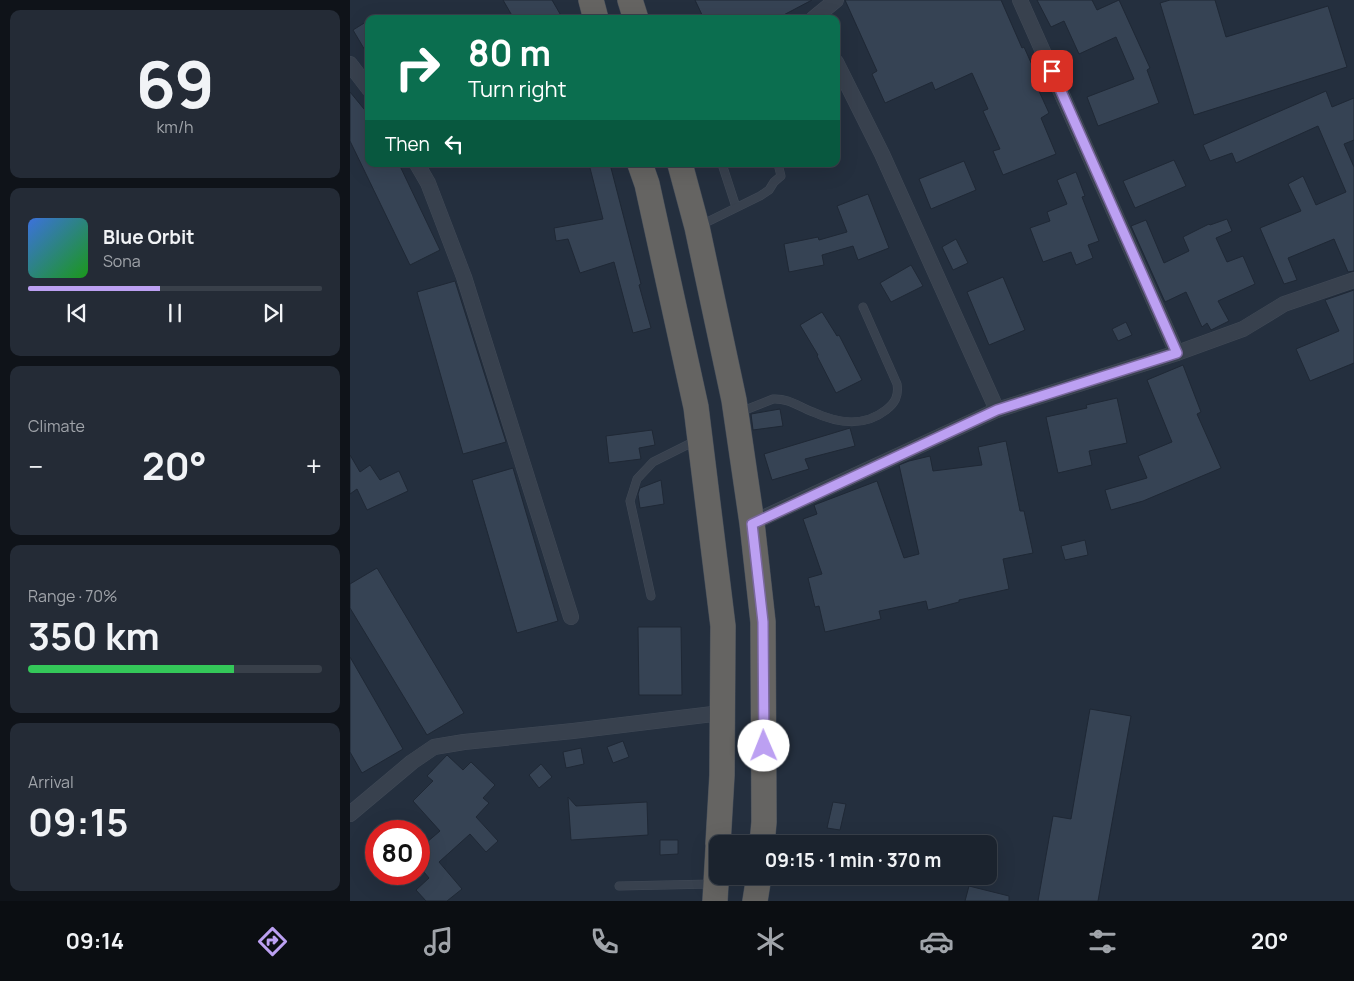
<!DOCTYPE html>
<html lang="en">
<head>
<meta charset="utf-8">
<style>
  :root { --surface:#1b232e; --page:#242b36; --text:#f1f3f6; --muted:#a0a4aa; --line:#39404a; --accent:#bca0f2 }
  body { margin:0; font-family:Manrope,sans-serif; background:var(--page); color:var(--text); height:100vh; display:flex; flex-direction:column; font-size:19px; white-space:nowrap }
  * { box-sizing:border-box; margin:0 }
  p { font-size:16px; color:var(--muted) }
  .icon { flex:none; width:28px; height:28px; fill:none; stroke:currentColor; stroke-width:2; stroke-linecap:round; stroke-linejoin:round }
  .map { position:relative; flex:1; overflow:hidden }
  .drawer { display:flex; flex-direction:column; gap:10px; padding:10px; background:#0f1319; width:350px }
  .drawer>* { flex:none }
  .banner { position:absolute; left:15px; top:15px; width:475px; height:152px; border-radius:10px; box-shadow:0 5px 20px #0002,0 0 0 1px var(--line); background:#0b6e4f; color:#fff; overflow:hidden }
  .speed { position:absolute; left:15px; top:820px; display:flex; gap:10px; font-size:25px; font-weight:700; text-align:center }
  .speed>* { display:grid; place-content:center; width:65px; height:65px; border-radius:50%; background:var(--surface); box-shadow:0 5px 20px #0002,0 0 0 1px var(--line); line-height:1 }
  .speed .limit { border:8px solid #d22; background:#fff; color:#111 }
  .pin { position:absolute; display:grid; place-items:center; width:42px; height:42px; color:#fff; margin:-21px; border-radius:10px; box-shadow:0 2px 8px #0006 }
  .me { position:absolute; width:55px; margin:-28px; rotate:359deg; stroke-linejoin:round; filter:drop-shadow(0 0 4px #0008) }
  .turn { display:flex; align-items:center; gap:18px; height:105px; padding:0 20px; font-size:22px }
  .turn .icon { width:65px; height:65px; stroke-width:2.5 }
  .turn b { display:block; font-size:35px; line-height:42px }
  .then { display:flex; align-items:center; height:48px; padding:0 20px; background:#0003; gap:10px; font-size:19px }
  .big { font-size:38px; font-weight:700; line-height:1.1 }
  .drawer .widget { flex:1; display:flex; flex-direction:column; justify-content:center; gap:8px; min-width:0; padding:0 18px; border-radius:10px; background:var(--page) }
  .drawer .dial { align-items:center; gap:0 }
  .dial b { font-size:65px; line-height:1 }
  .song { display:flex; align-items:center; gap:15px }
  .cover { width:60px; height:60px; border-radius:8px; background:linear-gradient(135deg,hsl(220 70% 55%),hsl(120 70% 35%)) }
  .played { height:5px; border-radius:2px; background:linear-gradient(90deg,var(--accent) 45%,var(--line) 45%) }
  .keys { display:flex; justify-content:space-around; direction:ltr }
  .heat { display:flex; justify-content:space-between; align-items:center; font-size:28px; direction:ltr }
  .charge { height:8px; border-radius:4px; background:linear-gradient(90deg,#34c759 70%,var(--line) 0) }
  .trip { position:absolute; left:359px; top:835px; width:288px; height:50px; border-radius:10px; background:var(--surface); box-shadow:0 5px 20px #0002,0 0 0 1px var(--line); font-weight:700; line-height:50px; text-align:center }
  .tabs { display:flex; height:80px; justify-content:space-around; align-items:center; background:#0b0e12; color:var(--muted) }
  .tabs .icon { width:35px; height:35px }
  .tabs .on { color:var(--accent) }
  .tabs b { font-size:22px; color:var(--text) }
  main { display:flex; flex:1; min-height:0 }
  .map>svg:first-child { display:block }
  .building { fill:#364354; stroke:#1f2835 }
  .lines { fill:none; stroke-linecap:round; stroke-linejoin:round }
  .service-casing { stroke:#414a57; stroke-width:9 }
  .minor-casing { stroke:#414a57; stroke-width:16 }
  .trunk-casing { stroke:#434c59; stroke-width:26 }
  .service { stroke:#38414e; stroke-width:8 }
  .minor { stroke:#38414e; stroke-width:15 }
  .trunk { stroke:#656462; stroke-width:25 }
  .route-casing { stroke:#7a689d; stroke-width:12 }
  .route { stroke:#bca0f2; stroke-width:9 }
</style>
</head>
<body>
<main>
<section class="drawer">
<div class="widget dial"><b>69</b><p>km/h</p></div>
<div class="widget">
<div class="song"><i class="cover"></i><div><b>Blue Orbit</b><p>Sona</p></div></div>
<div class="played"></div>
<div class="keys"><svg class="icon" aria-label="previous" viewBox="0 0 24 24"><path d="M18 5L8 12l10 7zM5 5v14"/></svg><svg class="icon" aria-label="pause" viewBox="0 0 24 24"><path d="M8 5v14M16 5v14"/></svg><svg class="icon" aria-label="next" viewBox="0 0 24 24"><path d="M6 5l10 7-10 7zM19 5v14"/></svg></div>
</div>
<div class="widget"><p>Climate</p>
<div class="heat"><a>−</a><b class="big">20°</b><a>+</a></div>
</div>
<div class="widget"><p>Range · 70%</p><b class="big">350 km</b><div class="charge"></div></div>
<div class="widget"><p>Arrival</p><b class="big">09:15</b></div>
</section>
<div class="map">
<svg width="1004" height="901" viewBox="0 0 1004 901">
  <rect width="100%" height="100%" fill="#242f3e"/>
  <g class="building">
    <path d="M153,0H202L213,19H164Z"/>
    <path d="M345,0H462L426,19H354Z"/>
    <path d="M495,0H651L672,48L674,47L687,76L683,78L699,113L691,118L706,154L653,175L643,151L650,149L633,111L638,109L622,73L585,90L582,82L535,103L522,74L527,71Z"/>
    <path d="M687,0H742L747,10L769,0L800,68L797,70L809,103L748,126L737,97L784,79L766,37L729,54L714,21L701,27Z"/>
    <path d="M820,0H865L876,37L978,6L997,67L844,115L810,3Z"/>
    <path d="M19,20V57L3,30Z"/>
    <path d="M976,91L982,107L1004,98V140L994,144L1004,167V271L998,272L984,239L938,258L947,280L934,284L910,228L951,211L938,184L953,176L966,205L996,192L968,126L886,163L882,153L860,161L853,145Z"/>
    <path d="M0,92L19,115V164H49L90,250L60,265L0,141Z"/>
    <path d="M824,160L836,186L785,208L773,181Z"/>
    <path d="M614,161L626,190L581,209L569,179Z"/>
    <path d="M239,164H260L291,284L289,285L301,328L283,333L264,262L230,273L218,239L206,241L204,228L253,219Z"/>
    <path d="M726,172L735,196L732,197L749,241L738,245L743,258L726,265L721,252L693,262L680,228L700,221L697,212L717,204L707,180Z"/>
    <path d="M518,194L539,248L508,260L503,246L472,255L474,265L439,272L434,244L468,237L469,240L497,232L487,206Z"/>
    <path d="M877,219L882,231L866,238L877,262L893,256L905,284L868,301L879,321L861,330L857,323L852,327L836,292L815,302L781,226L796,220L814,263L839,251L833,237L859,224L860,225Z"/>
    <path d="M606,239L618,263L603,270L592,247Z"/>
    <path d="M561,265L573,286L541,302L530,283Z"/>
    <path d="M653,277L675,330L639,345L617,292Z"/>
    <path d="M105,281L156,442L113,454L67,292Z"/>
    <path d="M1004,290V363L960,381L946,349L989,331L975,300Z"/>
    <path d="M472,312L487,336L489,335L512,380L486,393L467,356L468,355L450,325Z"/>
    <path d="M776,322L782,335L768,341L762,329Z"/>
    <path d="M833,365L851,412L847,414L871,468L793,501L761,510L755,490L797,478L788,456L822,442L797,380Z"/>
    <path d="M767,398L777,443L739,451L742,465L708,473L696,417L737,408L736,405Z"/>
    <path d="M430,409L433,426L403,430L401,414Z"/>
    <path d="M500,428L505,446L455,459L459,469L422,480L414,454Z"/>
    <path d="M302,430L305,445L289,448L291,459L259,463L256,436Z"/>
    <path d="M656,441L670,511H674L683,553L653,559L659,589L609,600V602L578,610L576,601L529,611L531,619L475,632L469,606L465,607L458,578L472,574L453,519L467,514L464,505L527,481L554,558L569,554L549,465L559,461L580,456L583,471L632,465L628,447Z"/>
    <path d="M0,455L10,472L20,465L30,480L49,471L58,491L17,510L7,489L0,494Z"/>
    <path d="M163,468L208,621L167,633L122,480Z"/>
    <path d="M311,480L314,504L290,508L288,494L290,488Z"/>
    <path d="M735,540L738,555L715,560L711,546Z"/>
    <path d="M27,568L114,713L77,735L0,608V584Z"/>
    <path d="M288,627H331L332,695H289Z"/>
    <path d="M0,657L53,749L12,773L0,752Z"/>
    <path d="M740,709L781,716L748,901H688L703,816L721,819Z"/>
    <path d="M273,741L279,757L263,763L257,747Z"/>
    <path d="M231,748L234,764L216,768L213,752Z"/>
    <path d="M97,755L113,770L121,762L145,785L133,798L139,803L126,817L148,841L136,852L120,834L89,862L112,889L97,901H76L66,890L79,878L69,866V849L90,831L63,801L83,781L77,776Z"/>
    <path d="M191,764L202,777L189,788L179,775Z"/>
    <path d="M218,797L226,806L297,802L298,835L221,840Z"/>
    <path d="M483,802L496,804L490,830L477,828Z"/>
    <path d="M310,840H328V854L310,855Z"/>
    <path d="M619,886L659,896V901H615Z"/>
  </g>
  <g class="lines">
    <defs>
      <g id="service">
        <path d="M372,164L386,207"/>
        <path d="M351,225L410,196L419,190L424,182L431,176L428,164"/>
        <path d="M390,412L423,399C439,398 449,407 463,412C487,423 513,428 536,410C545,403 549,396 547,384L513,307"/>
        <path d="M301,596L280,501L287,479L303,462L347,440"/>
        <path d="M269,886L362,884"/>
      </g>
      <g id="minor">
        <path d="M670,0L827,353"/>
        <path d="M463,19L486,0"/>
        <path d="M486,62L532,154L647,410"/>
        <path d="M0,64L19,89"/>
        <path d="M67,164L78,183L114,277L221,617"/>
        <path d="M402,523L647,410L827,353L893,329L934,304L1004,280"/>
        <path d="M0,814L62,762L84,747L114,742L223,731L371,713"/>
      </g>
      <g id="trunk">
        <path d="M241,0L246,19"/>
        <path d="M280,0L286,19"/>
        <path d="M290,164L297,184L346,407L373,626L372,775L368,844"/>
        <path d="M330,164L347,227L384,400L402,523L413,622L414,822L412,844"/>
        <path d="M365,901L368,849"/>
        <path d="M405,901L409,876"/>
      </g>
    </defs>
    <use href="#service" class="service-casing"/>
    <use href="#minor" class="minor-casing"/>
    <use href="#trunk" class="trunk-casing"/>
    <use href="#service" class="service"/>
    <use href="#minor" class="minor"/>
    <use href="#trunk" class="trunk"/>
  </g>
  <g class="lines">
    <defs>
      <path id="route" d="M414,746L413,622L402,524L647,410L827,353L702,71"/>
    </defs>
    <use href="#route" class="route-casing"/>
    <use href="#route" class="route"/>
  </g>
</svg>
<div class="speed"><div class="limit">80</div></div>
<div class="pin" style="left:702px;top:71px;background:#d93025"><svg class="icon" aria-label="arrive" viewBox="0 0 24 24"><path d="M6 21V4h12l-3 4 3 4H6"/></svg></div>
<svg class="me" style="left:414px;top:746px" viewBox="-20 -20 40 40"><circle r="19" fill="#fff"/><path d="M0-13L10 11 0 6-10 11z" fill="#bca0f2"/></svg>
<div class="trip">09:15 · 1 min · 370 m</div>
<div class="banner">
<div class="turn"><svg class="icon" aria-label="right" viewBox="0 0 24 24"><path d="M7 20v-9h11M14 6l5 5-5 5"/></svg><div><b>80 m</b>Turn right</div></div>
<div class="then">Then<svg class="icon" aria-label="left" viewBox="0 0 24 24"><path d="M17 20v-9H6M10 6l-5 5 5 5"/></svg></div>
</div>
</div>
</main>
<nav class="tabs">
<b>09:14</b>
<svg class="icon on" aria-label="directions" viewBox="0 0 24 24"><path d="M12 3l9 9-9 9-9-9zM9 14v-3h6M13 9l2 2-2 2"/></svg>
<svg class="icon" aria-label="music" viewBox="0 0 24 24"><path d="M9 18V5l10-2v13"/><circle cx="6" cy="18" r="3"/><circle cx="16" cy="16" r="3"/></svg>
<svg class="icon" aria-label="phone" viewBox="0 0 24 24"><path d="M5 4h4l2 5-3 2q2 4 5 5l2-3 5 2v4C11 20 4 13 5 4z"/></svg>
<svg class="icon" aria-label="climate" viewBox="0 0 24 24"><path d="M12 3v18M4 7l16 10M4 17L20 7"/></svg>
<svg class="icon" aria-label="car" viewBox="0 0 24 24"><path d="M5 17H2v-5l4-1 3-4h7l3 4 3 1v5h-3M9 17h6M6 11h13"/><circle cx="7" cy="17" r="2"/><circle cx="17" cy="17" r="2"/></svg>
<svg class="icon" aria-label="filters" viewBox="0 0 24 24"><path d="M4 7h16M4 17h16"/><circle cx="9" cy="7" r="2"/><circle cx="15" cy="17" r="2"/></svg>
<b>20°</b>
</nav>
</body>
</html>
